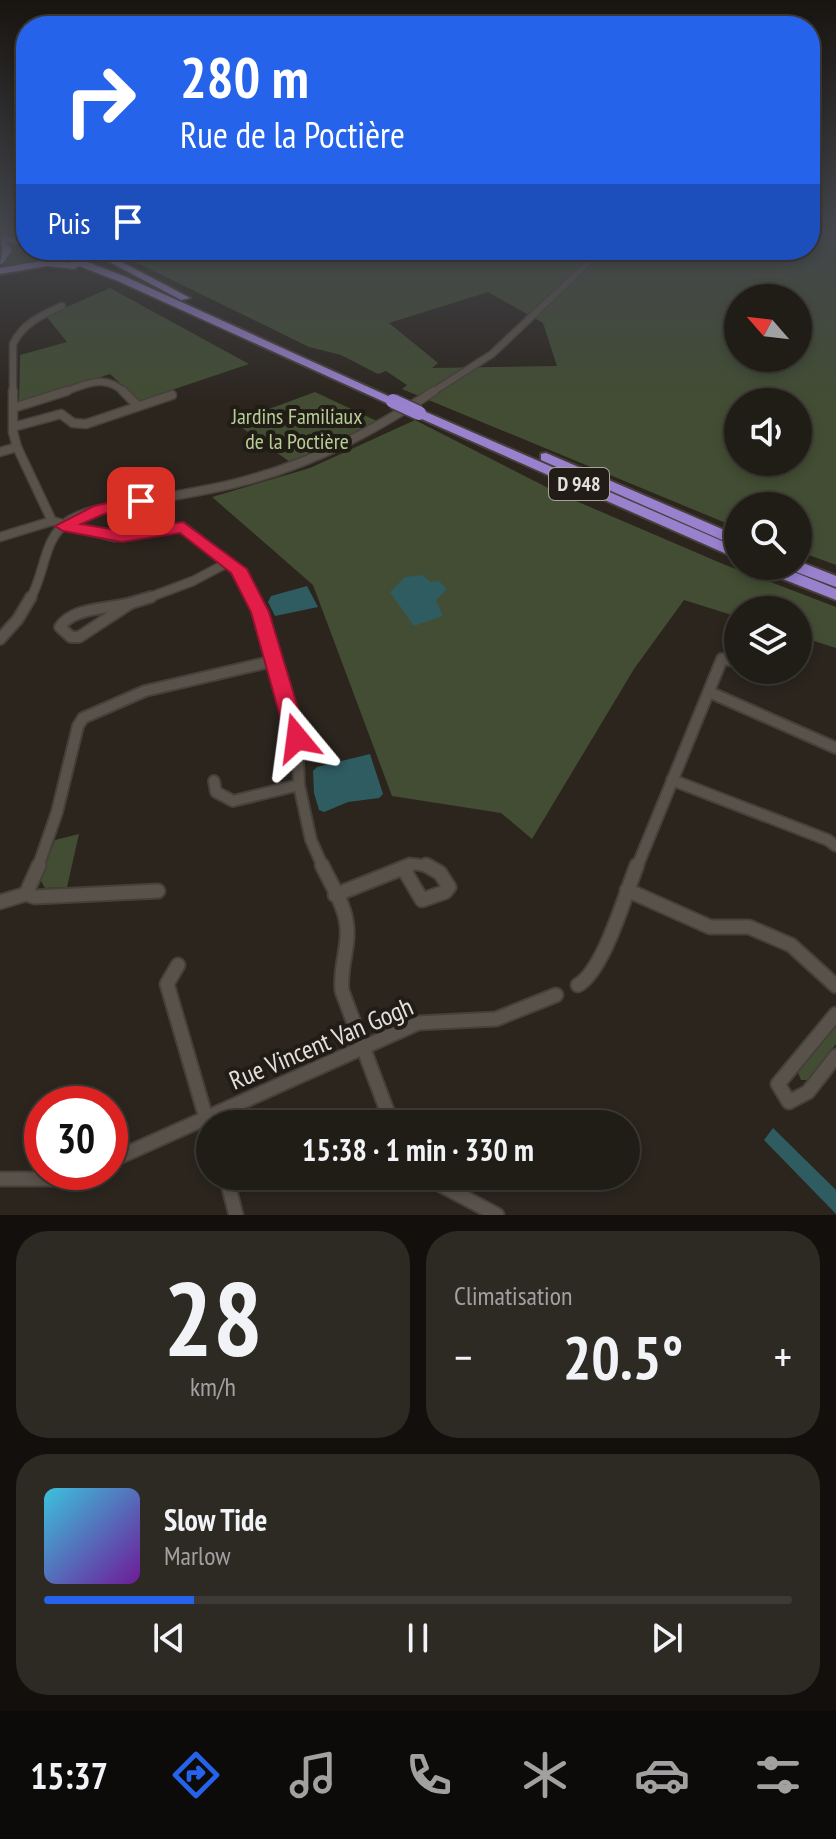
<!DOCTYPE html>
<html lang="fr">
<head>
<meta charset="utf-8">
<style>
  :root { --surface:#201c16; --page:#2d2923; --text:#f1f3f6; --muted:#a2a1a1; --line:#3d3a35; --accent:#2563eb }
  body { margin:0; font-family:"PT Sans Narrow",sans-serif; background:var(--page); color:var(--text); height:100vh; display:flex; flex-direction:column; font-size:30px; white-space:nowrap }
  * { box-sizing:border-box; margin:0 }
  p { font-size:26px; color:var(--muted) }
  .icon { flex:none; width:44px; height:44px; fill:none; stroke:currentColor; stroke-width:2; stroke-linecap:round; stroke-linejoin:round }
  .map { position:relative; height:1215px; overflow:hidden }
  .drawer { display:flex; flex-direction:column; gap:16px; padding:16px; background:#120f0c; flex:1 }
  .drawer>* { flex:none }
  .hud { position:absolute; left:16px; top:16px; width:804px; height:244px; border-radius:32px; box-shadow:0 4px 12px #0003,0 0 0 2px var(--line); background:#2563eb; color:#fff; overflow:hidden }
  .needle { width:52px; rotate:298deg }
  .buttons { position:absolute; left:724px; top:284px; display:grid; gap:16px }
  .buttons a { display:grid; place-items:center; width:88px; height:88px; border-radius:50%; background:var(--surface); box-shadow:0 4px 12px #0003,0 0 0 2px var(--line); font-size:40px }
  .speed { position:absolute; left:24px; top:1086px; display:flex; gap:16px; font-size:40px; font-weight:700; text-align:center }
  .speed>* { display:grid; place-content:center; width:104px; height:104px; border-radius:50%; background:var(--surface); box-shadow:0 4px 12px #0003,0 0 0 2px var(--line); line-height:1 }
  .speed .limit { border:12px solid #d22; background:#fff; color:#111 }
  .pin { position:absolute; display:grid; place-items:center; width:68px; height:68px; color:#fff; margin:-34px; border-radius:16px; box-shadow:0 4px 12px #0006 }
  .me { position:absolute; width:88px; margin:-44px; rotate:344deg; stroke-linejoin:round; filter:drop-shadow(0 0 6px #0008) }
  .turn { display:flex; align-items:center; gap:28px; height:168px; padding:0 32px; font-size:36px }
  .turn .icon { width:104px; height:104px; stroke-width:2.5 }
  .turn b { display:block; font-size:56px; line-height:68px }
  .then { display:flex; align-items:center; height:76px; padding:0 32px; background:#0003; gap:16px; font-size:30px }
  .big { font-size:60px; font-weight:800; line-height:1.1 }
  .drawer .tile { flex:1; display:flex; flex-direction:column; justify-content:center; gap:12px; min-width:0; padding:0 28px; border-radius:32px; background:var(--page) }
  .drawer .dial { align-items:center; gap:0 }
  .dial b { font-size:104px; line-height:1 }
  .song { display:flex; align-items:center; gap:24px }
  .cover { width:96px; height:96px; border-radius:12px; background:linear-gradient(135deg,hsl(190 70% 55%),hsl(280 70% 35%)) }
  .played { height:8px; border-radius:4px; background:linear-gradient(90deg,var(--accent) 20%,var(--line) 20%) }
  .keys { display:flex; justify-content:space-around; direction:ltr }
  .heat { display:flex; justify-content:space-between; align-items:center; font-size:44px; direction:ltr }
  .drawer .tiles { flex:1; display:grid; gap:16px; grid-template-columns:1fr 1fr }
  .tile:last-child { grid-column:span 2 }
  .trip { position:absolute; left:196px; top:1110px; width:444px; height:80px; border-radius:40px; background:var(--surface); box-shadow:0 4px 12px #0003,0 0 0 2px var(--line); font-weight:800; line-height:80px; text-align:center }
  .tab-bar { display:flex; height:128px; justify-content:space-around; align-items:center; background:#0d0b09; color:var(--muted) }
  .tab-bar .icon { width:56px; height:56px }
  .tab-bar .current { color:var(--accent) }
  .tab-bar b { font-size:36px; color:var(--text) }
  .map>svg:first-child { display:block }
  .green { fill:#424d33; fill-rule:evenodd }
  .water { fill:#2e5c61 }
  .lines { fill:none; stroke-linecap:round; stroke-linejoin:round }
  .street-far3-casing { stroke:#45403a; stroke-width:9 }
  .street-far2-casing { stroke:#45403a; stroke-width:11 }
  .street-far1-casing { stroke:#45403a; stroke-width:14 }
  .street-casing { stroke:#45403a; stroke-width:17 }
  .highway-casing { stroke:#45403a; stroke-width:4 }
  .street-far3 { stroke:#59524a; stroke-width:6 }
  .street-far2 { stroke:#59524a; stroke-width:8 }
  .street-far1 { stroke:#59524a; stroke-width:10 }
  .street { stroke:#59524a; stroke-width:13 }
  .highway { fill:#9981ce; fill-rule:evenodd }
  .highway-bridge-casing { stroke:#45403a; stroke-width:17; stroke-linecap:butt }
  .highway-bridge { stroke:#9981ce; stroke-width:14 }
  .route { fill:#e11d48; stroke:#92132f; stroke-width:2 }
  .labels { text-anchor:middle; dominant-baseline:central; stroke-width:8; stroke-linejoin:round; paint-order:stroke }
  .shield { fill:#211c15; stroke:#a9a49f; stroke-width:2 }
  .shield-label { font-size:20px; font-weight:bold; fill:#e3dfda }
  .park-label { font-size:22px; fill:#b7cf96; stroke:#211c15 }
  .near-street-label { font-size:26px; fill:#e3dfda; stroke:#211c15 }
</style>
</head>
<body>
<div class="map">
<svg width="836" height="1215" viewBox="0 0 836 1215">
  <rect width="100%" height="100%" fill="#2b251e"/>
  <g class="green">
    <path d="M810,233H836V565L798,551V506H738V528L402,389L407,385L386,371L378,374L341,355L309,347L111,250H810ZM488,292L543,323L557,366L432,368L438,363L389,323ZM738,298H798V358H738ZM738,402H798V462H738Z"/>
    <path d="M3,241L74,264L0,269V262L5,259Z"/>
    <path d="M110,288L249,364L139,401L110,374L19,404L20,355L67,342L46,316Z"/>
    <path d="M315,392L381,423L290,462L234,422Z"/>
    <path d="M415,420L562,495L723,564L836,607V648L798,636V610H738V617L684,600L634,669L532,839L501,813L392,796L313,585L212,497L310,468Z"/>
    <path d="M79,834L67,887L45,888L40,879L55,840Z"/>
    <path d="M836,1022V1044L807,1080H801L797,1070Z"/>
  </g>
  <g class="water">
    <path d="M422,575L431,582L439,581L447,589L436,600L443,616L414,626L390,592L405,577Z"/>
    <path d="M307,586L318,607L275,616L268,602L271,596Z"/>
    <path d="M370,754L383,794L379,798L348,802L324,812L319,810L314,793L313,771L317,767Z"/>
    <path d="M773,1128L836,1190V1214L764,1140Z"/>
  </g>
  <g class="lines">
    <defs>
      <g id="street-far3">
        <path d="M13,393V344C23,323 42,315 62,306"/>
        <path d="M61,393C85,385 104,372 125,393"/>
        <path d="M431,393L492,354L602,250"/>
      </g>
      <g id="street-far2">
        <path d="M13,391V432L17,447L52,521L114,537L183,527L238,569L254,599"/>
        <path d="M123,391L138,406"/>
        <path d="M13,408L67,391"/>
        <path d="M13,427L61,414L73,423L86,424L172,395"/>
        <path d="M0,452L17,447"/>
        <path d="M0,537L52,521"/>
        <path d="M30,599C46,573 42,538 70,520C87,510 110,508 129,504C168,496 210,491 248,480C318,461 374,430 434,391"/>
        <path d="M145,599L193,581L229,562"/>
      </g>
      <g id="street-far1">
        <path d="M253,597L260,612L297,738L299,785L311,840L323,867"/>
        <path d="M131,603L79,637H71L60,627C73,607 109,609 131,603Z"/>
        <path d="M131,603L151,597"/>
        <path d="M0,639L18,619L31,597"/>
        <path d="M709,692L836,748"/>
        <path d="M672,780L828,840L836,846"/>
        <path d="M214,781L216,792L233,801L299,785"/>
        <path d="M38,867L57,812L78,726L83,718L145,691L274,661"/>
        <path d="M405,867L414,864L431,867"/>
        <path d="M637,867L722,659L738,661"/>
      </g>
      <g id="street">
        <path d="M322,865C330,882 343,902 346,920C351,944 339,967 342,991L392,1124"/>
        <path d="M403,868L422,900L445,892L449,887L440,873L426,865"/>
        <path d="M403,868L410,865"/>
        <path d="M627,890L710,927H749L791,945L836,986"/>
        <path d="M26,894L39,865"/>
        <path d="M335,895L403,868"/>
        <path d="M0,902L26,894L35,897L158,891"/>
        <path d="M178,965L167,984L204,1111L212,1124"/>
        <path d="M578,985C604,970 625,895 637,865"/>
        <path d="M836,1014L778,1084L789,1102L808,1092L836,1056"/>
        <path d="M110,1161L418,1023L496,1019L556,995"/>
        <path d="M226,1176L236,1215"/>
        <path d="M424,1176L497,1215"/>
        <path d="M0,1179H70L86,1172"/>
      </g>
      <g id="highway">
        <path d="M0,234L26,240V246L4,241L12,250L3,263L0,264L2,250Z"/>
        <path d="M42,250H56L126,277L399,401L393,405L389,404L118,281L79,266L74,269L47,266L0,274V268L47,260L71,263Z"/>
        <path d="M87,250H99L190,298L181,300Z"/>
        <path d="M419,409L738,548V559L415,416V410Z"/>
        <path d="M546,453L738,536V547L541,460V454Z"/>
        <path d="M798,561L836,576V587L791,570L788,566H798Z"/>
        <path d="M757,566H779L836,589V600L760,570Z"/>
      </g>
    </defs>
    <use href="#street-far3" class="street-far3-casing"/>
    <use href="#street-far2" class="street-far2-casing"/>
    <use href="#street-far1" class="street-far1-casing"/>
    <use href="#street" class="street-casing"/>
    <use href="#highway" class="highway-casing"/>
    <use href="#street-far3" class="street-far3"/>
    <use href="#street-far2" class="street-far2"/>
    <use href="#street-far1" class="street-far1"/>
    <use href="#street" class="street"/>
    <use href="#highway" class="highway"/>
    <defs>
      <path id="highway-bridge" d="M393,401L419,413"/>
    </defs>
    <use href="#highway-bridge" class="highway-bridge-casing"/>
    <use href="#highway-bridge" class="highway-bridge"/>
  </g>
  <linearGradient id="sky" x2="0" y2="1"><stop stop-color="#181410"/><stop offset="0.58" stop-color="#44464c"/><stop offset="1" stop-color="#44464c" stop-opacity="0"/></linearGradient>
  <rect width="836" height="403" fill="url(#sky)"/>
  <path class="route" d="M141,496L149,501L147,505L104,514L81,524L122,531L183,522L247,569L269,612L307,738L304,744L297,746L289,744L286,738L251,612L231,573L180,533L122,542L63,531L55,526L94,506Z"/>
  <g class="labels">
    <rect class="shield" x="549" y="468" width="60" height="32" rx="6"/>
    <g class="shield-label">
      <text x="579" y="484">D 948</text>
    </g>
    <g class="park-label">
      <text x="297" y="416">Jardins Familiaux<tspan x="297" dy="25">de la Poctière</tspan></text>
    </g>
    <g class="near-street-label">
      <text transform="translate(321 1043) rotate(-23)">Rue Vincent Van Gogh</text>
    </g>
  </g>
</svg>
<div class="buttons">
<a><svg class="needle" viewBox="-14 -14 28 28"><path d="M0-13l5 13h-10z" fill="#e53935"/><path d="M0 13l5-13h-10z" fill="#a2a1a1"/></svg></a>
<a><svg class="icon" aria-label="sound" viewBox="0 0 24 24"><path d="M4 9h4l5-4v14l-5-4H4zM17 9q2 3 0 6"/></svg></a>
<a><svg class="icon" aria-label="search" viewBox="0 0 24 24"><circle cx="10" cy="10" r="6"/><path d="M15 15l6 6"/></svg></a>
<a><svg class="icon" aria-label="layers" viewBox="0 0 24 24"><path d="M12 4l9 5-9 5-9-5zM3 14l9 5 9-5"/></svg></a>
</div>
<div class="speed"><div class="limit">30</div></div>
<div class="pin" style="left:141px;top:501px;background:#d93025"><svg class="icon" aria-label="arrive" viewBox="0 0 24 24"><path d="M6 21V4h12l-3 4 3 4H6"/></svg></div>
<svg class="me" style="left:297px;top:738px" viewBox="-20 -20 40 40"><path d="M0-17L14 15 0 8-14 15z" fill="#e11d48" stroke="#fff" stroke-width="4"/></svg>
<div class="trip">15:38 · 1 min · 330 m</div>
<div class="hud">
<div class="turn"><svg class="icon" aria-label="right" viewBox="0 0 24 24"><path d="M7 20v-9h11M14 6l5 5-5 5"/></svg><div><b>280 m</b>Rue de la Poctière</div></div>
<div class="then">Puis<svg class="icon" aria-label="arrive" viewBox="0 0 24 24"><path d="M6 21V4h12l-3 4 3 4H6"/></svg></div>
</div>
</div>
<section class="drawer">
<div class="tiles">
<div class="tile dial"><b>28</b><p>km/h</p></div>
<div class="tile"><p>Climatisation</p>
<div class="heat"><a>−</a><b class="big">20.5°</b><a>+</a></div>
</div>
<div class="tile">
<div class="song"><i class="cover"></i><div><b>Slow Tide</b><p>Marlow</p></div></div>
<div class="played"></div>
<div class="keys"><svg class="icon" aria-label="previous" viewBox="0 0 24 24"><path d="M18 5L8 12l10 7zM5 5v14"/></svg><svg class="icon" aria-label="pause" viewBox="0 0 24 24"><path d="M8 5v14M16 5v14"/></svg><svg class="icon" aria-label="next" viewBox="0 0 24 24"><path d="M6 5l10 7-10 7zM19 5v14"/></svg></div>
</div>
</div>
</section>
<nav class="tab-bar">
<b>15:37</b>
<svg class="icon current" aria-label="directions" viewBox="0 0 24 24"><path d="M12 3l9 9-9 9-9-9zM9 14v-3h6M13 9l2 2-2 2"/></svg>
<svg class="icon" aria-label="music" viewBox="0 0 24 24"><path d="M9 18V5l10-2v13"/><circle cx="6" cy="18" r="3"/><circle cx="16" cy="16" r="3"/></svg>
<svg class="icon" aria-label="phone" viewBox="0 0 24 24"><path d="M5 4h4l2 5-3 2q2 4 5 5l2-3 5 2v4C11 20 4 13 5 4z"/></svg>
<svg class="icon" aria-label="climate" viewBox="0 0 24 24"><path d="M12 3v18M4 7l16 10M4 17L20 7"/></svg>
<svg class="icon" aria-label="car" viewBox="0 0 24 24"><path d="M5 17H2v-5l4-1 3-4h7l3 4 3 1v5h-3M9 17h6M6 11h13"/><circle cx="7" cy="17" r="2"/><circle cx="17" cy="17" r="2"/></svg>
<svg class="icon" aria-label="filters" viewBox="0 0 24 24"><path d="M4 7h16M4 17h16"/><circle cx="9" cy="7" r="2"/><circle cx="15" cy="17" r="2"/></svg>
</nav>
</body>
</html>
